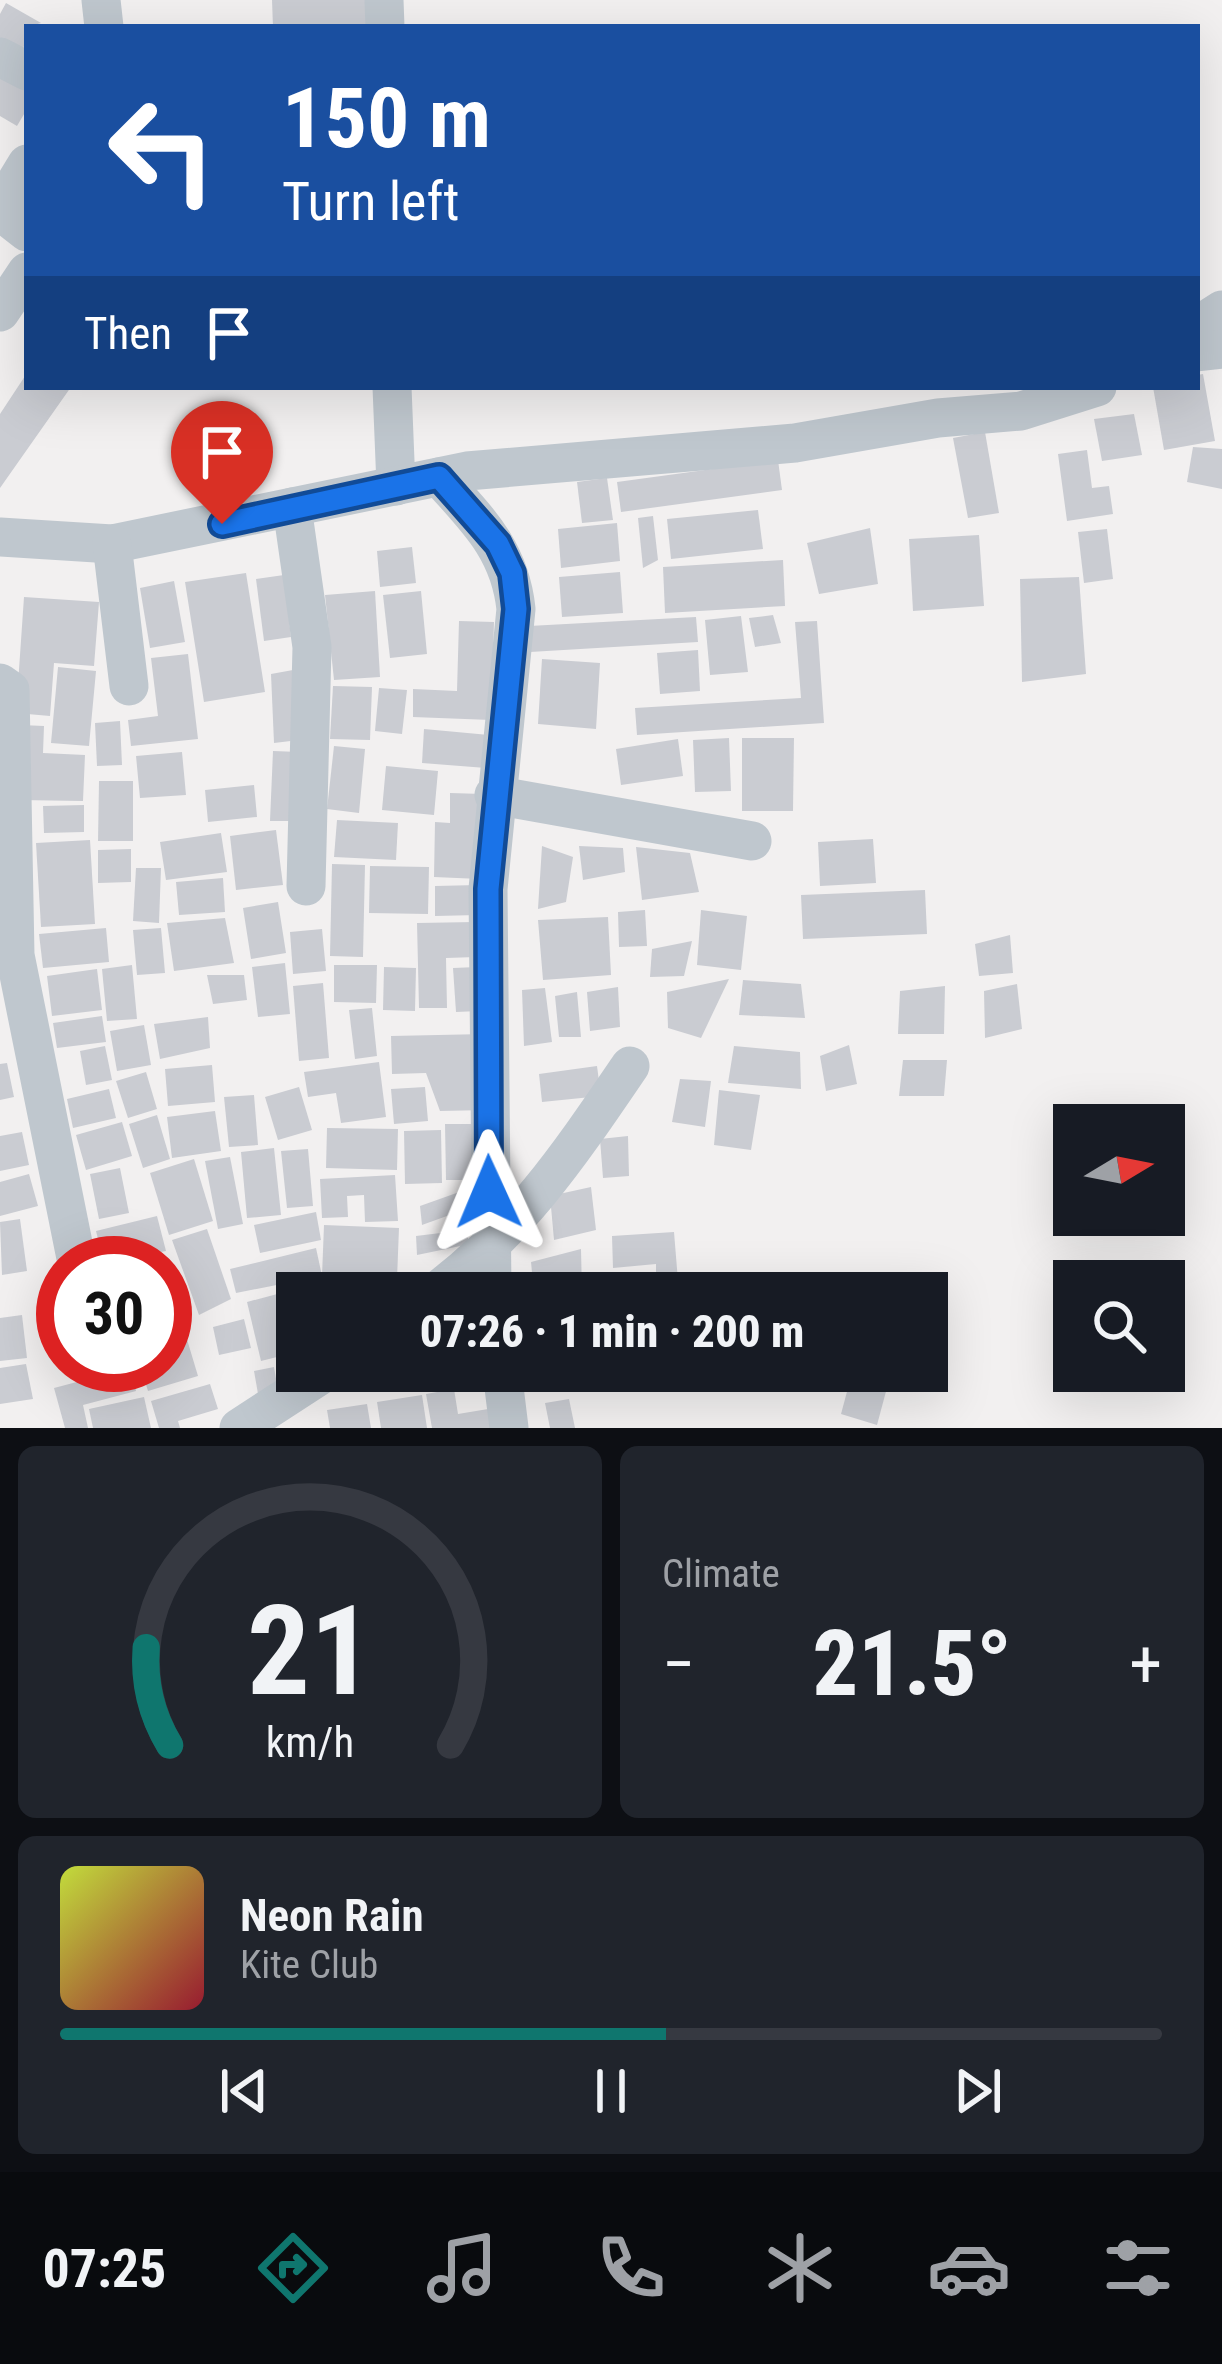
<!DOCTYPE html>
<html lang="en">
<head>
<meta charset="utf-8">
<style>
  :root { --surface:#171b24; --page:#20242c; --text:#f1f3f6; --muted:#9ea1a6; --line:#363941; --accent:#0f766e }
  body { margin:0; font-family:"Roboto Condensed",sans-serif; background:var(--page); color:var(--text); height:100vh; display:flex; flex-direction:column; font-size:45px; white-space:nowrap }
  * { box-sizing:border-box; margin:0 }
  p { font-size:39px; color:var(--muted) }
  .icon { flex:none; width:66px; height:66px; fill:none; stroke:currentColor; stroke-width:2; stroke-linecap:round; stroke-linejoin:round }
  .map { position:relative; height:1428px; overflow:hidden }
  .panel { display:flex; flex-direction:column; gap:18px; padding:18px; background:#0d0f14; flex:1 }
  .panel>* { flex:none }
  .top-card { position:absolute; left:24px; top:24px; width:1176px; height:366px; border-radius:0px; box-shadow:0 12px 48px #0002; background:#1a4fa0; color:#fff; overflow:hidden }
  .needle { width:78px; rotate:80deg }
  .controls { position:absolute; left:1053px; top:1104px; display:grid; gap:24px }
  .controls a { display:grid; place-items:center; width:132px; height:132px; border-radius:0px; background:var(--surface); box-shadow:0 12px 48px #0002; font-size:60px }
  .speed { position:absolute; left:36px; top:1236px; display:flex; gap:24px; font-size:60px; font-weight:700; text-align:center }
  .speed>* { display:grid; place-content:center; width:156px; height:156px; border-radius:50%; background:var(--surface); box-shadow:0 12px 48px #0002; line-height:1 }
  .speed .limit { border:18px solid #d22; background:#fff; color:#111 }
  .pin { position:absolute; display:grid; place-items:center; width:102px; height:102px; color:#fff; margin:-123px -51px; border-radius:50% 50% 50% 0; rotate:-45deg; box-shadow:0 0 12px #0007 }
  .pin .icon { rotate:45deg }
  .me { position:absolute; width:132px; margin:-66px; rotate:359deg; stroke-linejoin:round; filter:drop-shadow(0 0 9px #0008) }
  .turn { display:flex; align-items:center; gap:42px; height:252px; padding:0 60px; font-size:54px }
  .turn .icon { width:156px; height:156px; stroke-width:2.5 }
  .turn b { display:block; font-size:84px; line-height:102px }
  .then { display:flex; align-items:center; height:114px; padding:0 60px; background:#0003; gap:24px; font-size:45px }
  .big { font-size:90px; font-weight:800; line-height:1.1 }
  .panel .widget { flex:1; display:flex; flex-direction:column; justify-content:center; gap:18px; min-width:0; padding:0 42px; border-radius:18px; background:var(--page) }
  .panel .dial { align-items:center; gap:0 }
  .dial svg { height:312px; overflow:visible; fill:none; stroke:var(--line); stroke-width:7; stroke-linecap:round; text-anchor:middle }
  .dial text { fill:var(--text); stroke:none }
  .song { display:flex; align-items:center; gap:36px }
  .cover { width:144px; height:144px; border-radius:18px; background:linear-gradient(135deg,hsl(70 70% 55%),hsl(350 70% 35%)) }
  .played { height:12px; border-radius:6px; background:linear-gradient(90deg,var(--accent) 55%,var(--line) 55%) }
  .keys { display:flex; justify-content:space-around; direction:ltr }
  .heat { display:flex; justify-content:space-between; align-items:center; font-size:66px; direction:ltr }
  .panel .tiles { flex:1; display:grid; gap:18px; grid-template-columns:1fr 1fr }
  .widget:last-child { grid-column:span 2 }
  .trip { position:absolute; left:276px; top:1272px; width:672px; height:120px; border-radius:0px; background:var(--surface); box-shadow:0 12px 48px #0002; font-weight:800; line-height:120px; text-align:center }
  .tabs { display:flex; height:192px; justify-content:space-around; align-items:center; background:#090b0e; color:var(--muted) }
  .tabs .icon { width:84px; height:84px }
  .tabs .active { color:var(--accent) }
  .tabs b { font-size:54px; color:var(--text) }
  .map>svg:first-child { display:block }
  .building { fill:#caccd2 }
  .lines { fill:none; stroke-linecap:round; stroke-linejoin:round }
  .minor { stroke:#bfc7ce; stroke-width:39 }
  .route-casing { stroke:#114b97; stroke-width:30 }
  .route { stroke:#1a73e8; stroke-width:21 }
</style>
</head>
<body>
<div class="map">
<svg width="1222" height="1428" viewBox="0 0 1222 1428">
  <rect width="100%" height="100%" fill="#f2f0f0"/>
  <g class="building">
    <path d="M272,0H372L373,27H273Z"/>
    <path d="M6,3L41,23L27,27L22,58L0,45V14Z"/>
    <path d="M0,72L27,78V109L17,126L0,116Z"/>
    <path d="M27,373V387H71L0,488V414Z"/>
    <path d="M1203,374L1215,441L1164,450L1153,387H1197V375Z"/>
    <path d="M1134,414L1142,455L1102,461L1094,419Z"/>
    <path d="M985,432L999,513L968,518L953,438Z"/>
    <path d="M1193,447L1222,449V489L1187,482Z"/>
    <path d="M1087,450L1092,488L1109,486L1113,514L1067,521L1058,454Z"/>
    <path d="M778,460L782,490L621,512L617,482Z"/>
    <path d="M607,478L613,520L582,523L577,482Z"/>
    <path d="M758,510L763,549L671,559L667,519Z"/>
    <path d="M653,516L658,560L643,568L638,518Z"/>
    <path d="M617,523L620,561L561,568L558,529Z"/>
    <path d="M870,528L878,584L819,594L807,543Z"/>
    <path d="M1107,529L1113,579L1084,583L1078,532Z"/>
    <path d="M979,535L984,606L913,611L909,539Z"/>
    <path d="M412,547L416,583L380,587L377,551Z"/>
    <path d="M783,560L785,606L665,613L663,567Z"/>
    <path d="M620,572L623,613L562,617L559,577Z"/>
    <path d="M246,573L265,692L204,702L185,582Z"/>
    <path d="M284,575L291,637L264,641L256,579Z"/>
    <path d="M1079,577L1086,674L1022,682L1020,579Z"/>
    <path d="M174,581L185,642L150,648L140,588Z"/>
    <path d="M375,591L380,677L334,680L325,595Z"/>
    <path d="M421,591L427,654L390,658L383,595Z"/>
    <path d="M24,597L99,602L94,666L54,663L50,716L16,713Z"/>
    <path d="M773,615L781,643L755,647L749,618Z"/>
    <path d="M741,616L748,672L710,675L705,620Z"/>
    <path d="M696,617L698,642L530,652L529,626Z"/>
    <path d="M459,621L494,622L491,720L413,717V689L457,691Z"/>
    <path d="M817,621L824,723L637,735L635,708L801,698L795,622Z"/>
    <path d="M698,650L700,691L660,694L657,653Z"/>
    <path d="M188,654L198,739L131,746L128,720L158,716L151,658Z"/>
    <path d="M542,659L600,663L596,729L538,724Z"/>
    <path d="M58,667L96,671L89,746L51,743Z"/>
    <path d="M293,670L299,740L274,743L271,674Z"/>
    <path d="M333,686L372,687L370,740L330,739Z"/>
    <path d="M379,688L407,690L402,734L375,731Z"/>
    <path d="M120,721L122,765L97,766L95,723Z"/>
    <path d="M21,725L44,726L43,753L85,755L83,801L19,800Z"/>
    <path d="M424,729L489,735L486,768L422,763Z"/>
    <path d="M729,738L731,791L695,792L693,740Z"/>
    <path d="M742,738H794L793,811H742Z"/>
    <path d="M678,739L683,776L621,785L616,749Z"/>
    <path d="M334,746L365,749L359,813L327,809Z"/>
    <path d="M273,751L299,752L296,821H270Z"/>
    <path d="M182,752L186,795L140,798L136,756Z"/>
    <path d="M386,766L438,771L434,815L382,810Z"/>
    <path d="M99,781H133V841H98Z"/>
    <path d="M254,785L257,817L208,822L205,790Z"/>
    <path d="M450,793L483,794L480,879L434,877L435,822L450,823Z"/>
    <path d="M84,805V832L44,833L43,806Z"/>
    <path d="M337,820L398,823L396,860L334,857Z"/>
    <path d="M276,830L283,885L236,890L230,836Z"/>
    <path d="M221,833L227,872L166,880L160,842Z"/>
    <path d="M873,839L876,883L820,886L818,842Z"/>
    <path d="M90,840L95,924L41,927L36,843Z"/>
    <path d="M542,846L573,857L566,902L538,909Z"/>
    <path d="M579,846L623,848L625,872L583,880Z"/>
    <path d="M636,847L690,853L699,892L642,900Z"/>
    <path d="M131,849V882L98,883V850Z"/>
    <path d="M332,864L365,865L363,957L330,956Z"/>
    <path d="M370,866L429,867L428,914L369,913Z"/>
    <path d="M136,868H161L159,923L133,921Z"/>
    <path d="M223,878L225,912L179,915L176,882Z"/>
    <path d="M478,885V915L435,916V886Z"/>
    <path d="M925,890L927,934L803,939L801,895Z"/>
    <path d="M278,902L286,953L251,959L243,908Z"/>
    <path d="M645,910L647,946L619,947L618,912Z"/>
    <path d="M701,910L747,916L741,970L697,965Z"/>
    <path d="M608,917L611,975L543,980L538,920Z"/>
    <path d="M225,918L234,963L174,971L167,923Z"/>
    <path d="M475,922L476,957L446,958L447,1008H419L417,923Z"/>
    <path d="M106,928L109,962L43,968L39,934Z"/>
    <path d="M161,928L165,973L137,975L133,930Z"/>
    <path d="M322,929L326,971L293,974L290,932Z"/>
    <path d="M1010,935L1013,973L979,976L975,944Z"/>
    <path d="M692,941L684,976L650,977L652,949Z"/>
    <path d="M285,963L290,1014L258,1017L252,967Z"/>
    <path d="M132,965L137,1019L107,1021L102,969Z"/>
    <path d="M334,965H377L376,1003L334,1002Z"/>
    <path d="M384,967L416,968L415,1011L383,1010Z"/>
    <path d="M477,967L479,1011L456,1012L453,968Z"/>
    <path d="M97,969L102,1010L52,1016L47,976Z"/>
    <path d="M207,975H244L247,1000L213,1004Z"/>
    <path d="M729,979L701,1038L668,1028L667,992Z"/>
    <path d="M743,980L801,984L805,1018L739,1015Z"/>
    <path d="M323,983L329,1058L299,1061L293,986Z"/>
    <path d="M1017,984L1022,1029L985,1038L984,991Z"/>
    <path d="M945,986L944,1034H898L900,991Z"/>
    <path d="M618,987L620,1027L590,1031L587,992Z"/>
    <path d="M545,988L552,1042L524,1046L522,990Z"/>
    <path d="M577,992L581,1037H559L555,996Z"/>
    <path d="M372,1008L377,1056L355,1059L349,1010Z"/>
    <path d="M102,1016L106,1042L57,1048L53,1023Z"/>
    <path d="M208,1017L210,1048L160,1059L154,1024Z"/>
    <path d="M144,1025L151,1065L117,1071L110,1031Z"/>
    <path d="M485,1034L487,1110L440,1111L426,1073L392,1074L391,1036Z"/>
    <path d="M849,1045L857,1084L826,1091L820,1056Z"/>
    <path d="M105,1046L112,1080L86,1085L80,1051Z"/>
    <path d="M734,1046L800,1052L801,1089L728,1083Z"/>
    <path d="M903,1060H947L944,1096H899Z"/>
    <path d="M379,1062L386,1117L341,1123L336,1093L308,1097L304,1072Z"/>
    <path d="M7,1063L14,1097L0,1100V1064Z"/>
    <path d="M212,1065L215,1102L168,1106L165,1069Z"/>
    <path d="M597,1066L601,1096L542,1102L539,1074Z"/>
    <path d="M146,1072L157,1109L128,1118L116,1081Z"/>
    <path d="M680,1079L711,1081L705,1127L672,1122Z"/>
    <path d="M299,1087L312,1130L278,1140L265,1097Z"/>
    <path d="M425,1087L428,1121L394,1124L391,1089Z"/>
    <path d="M109,1089L116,1118L73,1128L67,1099Z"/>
    <path d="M719,1090L760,1095L751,1150L714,1145Z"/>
    <path d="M254,1095L258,1145L229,1147L224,1097Z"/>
    <path d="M215,1111L221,1151L172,1158L167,1117Z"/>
    <path d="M157,1115L170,1159L143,1168L129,1124Z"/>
    <path d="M122,1122L132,1156L86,1170L76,1135Z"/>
    <path d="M445,1124H476L477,1180H446Z"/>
    <path d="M327,1128L398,1129L397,1170L326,1168Z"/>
    <path d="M441,1130L442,1183L405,1184L404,1131Z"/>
    <path d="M22,1132L29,1165L0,1171V1136Z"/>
    <path d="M628,1136L629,1176L603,1178L600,1139Z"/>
    <path d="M274,1148L281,1215L247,1218L241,1152Z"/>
    <path d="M308,1149L313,1206L287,1208L281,1151Z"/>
    <path d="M230,1157L243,1224L218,1229L205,1161Z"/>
    <path d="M194,1159L213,1221L169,1235L150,1173Z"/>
    <path d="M120,1168L129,1213L99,1219L90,1174Z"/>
    <path d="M29,1174L38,1206L0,1216V1182Z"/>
    <path d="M395,1175L398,1221L365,1222L364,1195L347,1196L348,1217L322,1218L320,1179Z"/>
    <path d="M591,1187L596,1230L554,1240L550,1196Z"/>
    <path d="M465,1190L469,1208L422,1225L420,1206Z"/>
    <path d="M316,1212L321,1240L260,1253L254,1225Z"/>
    <path d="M157,1216L166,1251L104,1263L96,1231Z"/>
    <path d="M20,1219L27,1271L2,1275L0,1222Z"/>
    <path d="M324,1225L399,1228L397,1279L322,1276L236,1293L230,1269L316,1248L322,1276Z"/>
    <path d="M207,1229L231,1299L199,1315L172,1240Z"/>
    <path d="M465,1230L470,1244L417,1255L416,1236Z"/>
    <path d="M674,1232L679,1293H656V1264L613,1268L612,1236Z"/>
    <path d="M581,1249L582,1293H534L531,1262Z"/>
    <path d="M281,1293L297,1352L261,1361L247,1302Z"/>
    <path d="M22,1315L27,1358L0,1361V1318Z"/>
    <path d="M244,1319L251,1348L219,1355L213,1327Z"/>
    <path d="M186,1336L198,1376L148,1391L142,1372L150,1370L149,1365H165V1342Z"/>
    <path d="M26,1364L33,1399L0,1404V1368Z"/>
    <path d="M274,1367L280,1402L260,1405L254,1371Z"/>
    <path d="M130,1368L136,1391L83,1405L88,1428H65L54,1388Z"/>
    <path d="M404,1371H449L450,1381L407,1387Z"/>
    <path d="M852,1373L888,1384L877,1425L841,1414Z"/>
    <path d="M210,1384L218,1409L178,1421L180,1428H159L151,1401Z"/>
    <path d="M454,1389L458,1414L500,1407L504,1428H432L426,1394Z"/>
    <path d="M422,1395L427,1428H381L377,1402Z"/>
    <path d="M144,1397L151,1428H93L89,1409Z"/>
    <path d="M569,1399L575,1428H550L545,1403Z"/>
    <path d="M367,1404L371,1428H330L327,1410Z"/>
  </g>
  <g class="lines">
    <g class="minor">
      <path d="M101,0L104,27"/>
      <path d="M384,0L385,27"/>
      <path d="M0,57L27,71"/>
      <path d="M27,164L8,195L5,215L27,232"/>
      <path d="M0,312L27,272"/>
      <path d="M1197,326L1222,310"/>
      <path d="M1197,352L1222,349"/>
      <path d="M392,387L396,486"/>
      <path d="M439,477C477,519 510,550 516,609L488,889L492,1293"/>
      <path d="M292,507L312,647L306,886"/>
      <path d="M0,537L112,544L467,471L795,443L938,418L1021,411L1097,387"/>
      <path d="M112,544L129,686"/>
      <path d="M0,683L10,690L15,955L77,1263"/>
      <path d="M494,795L752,841"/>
      <path d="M434,1293C520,1229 570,1154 630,1066"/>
      <path d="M502,1371L509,1428"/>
      <path d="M239,1428L327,1371"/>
    </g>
  </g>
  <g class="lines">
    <defs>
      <path id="route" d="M222,524L439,477L498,544L512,573L516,609L488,889L489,1192"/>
    </defs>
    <use href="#route" class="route-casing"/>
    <use href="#route" class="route"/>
  </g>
</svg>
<div class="controls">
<a><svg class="needle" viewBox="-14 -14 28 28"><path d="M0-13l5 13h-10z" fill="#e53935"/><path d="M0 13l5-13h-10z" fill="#9ea1a6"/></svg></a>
<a><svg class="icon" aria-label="search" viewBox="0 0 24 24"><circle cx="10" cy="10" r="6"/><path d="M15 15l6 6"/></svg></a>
</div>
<div class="speed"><div class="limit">30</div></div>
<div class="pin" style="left:222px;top:524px;background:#d93025"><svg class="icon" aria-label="arrive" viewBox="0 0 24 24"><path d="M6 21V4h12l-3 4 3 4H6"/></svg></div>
<svg class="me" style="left:489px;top:1192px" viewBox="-20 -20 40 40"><path d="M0-17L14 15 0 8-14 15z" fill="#1a73e8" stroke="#fff" stroke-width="4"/></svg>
<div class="trip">07:26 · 1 min · 200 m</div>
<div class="top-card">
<div class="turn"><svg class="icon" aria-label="left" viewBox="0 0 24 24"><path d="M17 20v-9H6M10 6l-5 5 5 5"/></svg><div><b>150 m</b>Turn left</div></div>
<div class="then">Then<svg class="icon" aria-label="arrive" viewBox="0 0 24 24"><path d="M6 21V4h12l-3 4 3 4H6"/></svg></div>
</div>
</div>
<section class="panel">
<div class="tiles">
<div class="widget dial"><svg viewBox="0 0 100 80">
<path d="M14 69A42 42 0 1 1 86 69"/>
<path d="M14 69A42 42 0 0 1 8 44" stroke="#0f766e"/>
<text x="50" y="56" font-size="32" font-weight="700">21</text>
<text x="50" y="72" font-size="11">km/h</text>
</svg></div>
<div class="widget"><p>Climate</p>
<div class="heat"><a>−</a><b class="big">21.5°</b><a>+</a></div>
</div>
<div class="widget">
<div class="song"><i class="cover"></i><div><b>Neon Rain</b><p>Kite Club</p></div></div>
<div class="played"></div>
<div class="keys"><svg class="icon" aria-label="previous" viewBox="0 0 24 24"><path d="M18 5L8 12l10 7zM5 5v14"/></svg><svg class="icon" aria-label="pause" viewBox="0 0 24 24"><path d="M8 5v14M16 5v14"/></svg><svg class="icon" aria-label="next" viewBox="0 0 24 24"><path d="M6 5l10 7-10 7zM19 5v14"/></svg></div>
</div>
</div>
</section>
<nav class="tabs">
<b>07:25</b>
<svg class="icon active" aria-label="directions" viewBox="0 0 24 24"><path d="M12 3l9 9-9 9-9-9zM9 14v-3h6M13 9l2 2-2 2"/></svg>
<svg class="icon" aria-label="music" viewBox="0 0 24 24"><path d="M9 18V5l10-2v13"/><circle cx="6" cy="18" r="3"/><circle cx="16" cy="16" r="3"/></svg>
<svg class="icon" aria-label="phone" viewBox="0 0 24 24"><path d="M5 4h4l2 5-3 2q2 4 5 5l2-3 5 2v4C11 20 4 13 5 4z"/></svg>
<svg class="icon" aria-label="climate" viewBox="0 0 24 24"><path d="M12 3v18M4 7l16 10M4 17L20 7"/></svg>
<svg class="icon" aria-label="car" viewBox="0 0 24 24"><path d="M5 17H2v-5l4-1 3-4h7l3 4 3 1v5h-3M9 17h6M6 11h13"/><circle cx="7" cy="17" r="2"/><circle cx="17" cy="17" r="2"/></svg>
<svg class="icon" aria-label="filters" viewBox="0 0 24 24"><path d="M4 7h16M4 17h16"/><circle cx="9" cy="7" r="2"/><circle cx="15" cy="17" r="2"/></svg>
</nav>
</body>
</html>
